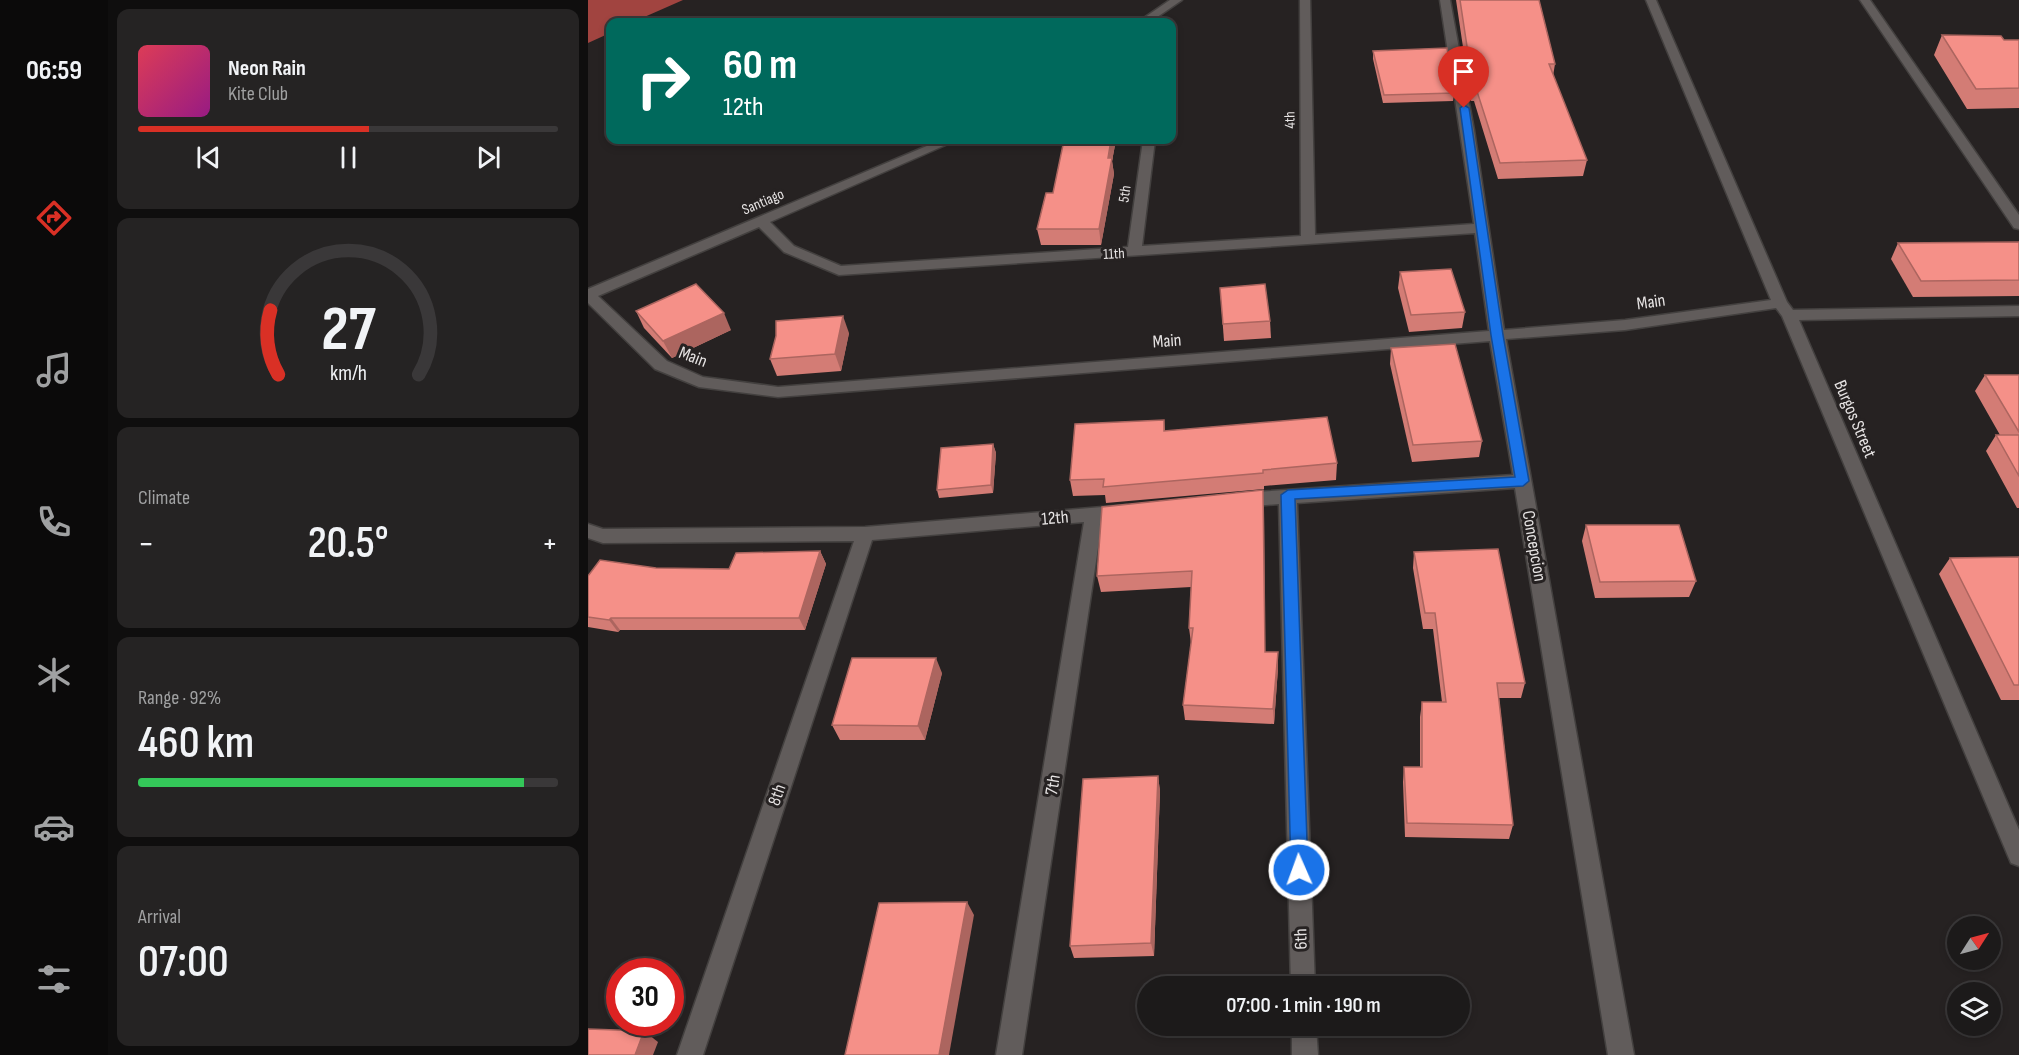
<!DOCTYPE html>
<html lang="en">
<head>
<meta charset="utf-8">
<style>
  :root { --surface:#1c1a1a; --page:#252323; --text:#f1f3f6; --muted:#a0a1a2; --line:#3a3839; --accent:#d93025 }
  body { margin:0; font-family:"Sofia Sans Condensed",sans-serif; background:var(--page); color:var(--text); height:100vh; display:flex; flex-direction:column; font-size:22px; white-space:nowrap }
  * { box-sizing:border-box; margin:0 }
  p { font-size:20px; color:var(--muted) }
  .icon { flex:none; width:33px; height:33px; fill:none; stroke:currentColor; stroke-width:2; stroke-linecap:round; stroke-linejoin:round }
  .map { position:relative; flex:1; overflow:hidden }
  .panel { display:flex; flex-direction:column; gap:9px; padding:9px; background:#0f0e0e; width:480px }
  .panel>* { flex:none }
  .hud { position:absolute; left:18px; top:18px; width:570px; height:126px; border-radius:12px; box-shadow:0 3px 9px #0003,0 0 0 2px var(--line); background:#00695c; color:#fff; overflow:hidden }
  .needle { width:39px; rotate:54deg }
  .fabs { position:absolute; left:1359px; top:916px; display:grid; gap:12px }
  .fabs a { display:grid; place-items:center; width:54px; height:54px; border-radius:50%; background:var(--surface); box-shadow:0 3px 9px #0003,0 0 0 2px var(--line); font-size:30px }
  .speed { position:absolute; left:18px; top:958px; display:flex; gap:12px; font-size:30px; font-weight:700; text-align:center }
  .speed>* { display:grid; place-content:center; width:78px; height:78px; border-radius:50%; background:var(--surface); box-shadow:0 3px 9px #0003,0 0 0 2px var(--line); line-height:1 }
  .speed .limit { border:9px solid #d22; background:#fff; color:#111 }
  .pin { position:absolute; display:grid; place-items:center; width:51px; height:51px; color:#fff; margin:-62px -26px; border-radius:50% 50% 50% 0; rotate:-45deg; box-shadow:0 0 6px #0007 }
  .pin .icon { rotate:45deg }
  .me { position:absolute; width:66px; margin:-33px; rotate:358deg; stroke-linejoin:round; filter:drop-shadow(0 0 4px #0008) }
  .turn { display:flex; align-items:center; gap:21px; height:126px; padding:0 18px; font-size:27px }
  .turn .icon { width:78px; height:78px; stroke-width:2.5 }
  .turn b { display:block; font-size:42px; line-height:51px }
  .big { font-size:45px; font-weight:600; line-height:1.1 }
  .panel .widget { flex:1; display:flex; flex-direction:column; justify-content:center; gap:9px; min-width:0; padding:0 21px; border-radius:12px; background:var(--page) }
  .panel .dial { align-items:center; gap:0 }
  .dial svg { height:156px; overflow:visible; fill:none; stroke:var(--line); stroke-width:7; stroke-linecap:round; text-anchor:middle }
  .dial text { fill:var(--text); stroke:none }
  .song { display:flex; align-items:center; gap:18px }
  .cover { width:72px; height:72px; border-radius:9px; background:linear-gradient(135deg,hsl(350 70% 55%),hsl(310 70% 35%)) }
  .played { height:6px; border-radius:3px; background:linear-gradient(90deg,var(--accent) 55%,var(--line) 55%) }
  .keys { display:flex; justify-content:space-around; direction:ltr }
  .heat { display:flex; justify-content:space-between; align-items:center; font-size:33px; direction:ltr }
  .charge { height:9px; border-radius:4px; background:linear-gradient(90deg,#34c759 92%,var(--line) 0) }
  .trip { position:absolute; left:549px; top:976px; width:333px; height:60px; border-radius:30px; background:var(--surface); box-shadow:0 3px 9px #0003,0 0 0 2px var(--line); font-weight:600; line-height:60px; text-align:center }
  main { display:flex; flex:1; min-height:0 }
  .tab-bar { display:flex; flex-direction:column; width:108px; justify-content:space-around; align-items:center; background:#0b0a0a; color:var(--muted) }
  .tab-bar .icon { width:42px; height:42px }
  .tab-bar .selected { color:var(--accent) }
  .tab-bar b { font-size:27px; color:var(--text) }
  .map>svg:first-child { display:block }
  .water { fill:#a14440 }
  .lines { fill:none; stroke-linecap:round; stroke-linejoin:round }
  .street-casing { stroke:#43403f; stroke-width:3 }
  .street { fill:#615c5b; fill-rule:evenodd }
  .wall { fill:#d37c75 }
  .shaded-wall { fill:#ac655f }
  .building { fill:#f59088; stroke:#ac655f; stroke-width:1.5 }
  .route { fill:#1a73e8; stroke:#114b97; stroke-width:1.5 }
  .labels { text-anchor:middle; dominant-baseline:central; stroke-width:6; stroke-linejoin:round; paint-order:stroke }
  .far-street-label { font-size:15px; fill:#e7e4e4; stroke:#262222 }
  .street-label { font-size:18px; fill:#e7e4e4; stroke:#262222 }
</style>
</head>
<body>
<main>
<nav class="tab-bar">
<b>06:59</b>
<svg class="icon selected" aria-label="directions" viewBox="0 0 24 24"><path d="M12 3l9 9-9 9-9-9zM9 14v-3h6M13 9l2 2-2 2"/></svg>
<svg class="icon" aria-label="music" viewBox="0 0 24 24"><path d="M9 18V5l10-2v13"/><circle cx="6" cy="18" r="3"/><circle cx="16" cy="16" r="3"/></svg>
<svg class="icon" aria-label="phone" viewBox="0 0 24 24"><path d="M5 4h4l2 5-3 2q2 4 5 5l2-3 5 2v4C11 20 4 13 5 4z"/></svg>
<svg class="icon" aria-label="climate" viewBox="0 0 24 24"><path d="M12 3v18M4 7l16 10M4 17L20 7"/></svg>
<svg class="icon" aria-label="car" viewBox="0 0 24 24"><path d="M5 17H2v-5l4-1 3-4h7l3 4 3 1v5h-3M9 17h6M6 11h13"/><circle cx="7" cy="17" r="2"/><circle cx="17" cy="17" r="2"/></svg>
<svg class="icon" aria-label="filters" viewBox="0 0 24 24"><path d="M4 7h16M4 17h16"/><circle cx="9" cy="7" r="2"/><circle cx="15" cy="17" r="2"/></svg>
</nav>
<section class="panel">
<div class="widget">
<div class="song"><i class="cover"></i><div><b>Neon Rain</b><p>Kite Club</p></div></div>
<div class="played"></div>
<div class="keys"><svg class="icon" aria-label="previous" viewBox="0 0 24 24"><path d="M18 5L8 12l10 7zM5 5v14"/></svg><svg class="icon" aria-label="pause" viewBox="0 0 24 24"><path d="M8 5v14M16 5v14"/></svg><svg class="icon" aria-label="next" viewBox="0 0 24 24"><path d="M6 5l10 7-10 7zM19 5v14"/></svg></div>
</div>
<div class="widget dial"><svg viewBox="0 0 100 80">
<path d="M14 69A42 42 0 1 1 86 69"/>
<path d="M14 69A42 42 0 0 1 10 36" stroke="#d93025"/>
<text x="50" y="56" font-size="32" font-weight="700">27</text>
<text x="50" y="72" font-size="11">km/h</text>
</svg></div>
<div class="widget"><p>Climate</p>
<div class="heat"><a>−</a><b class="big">20.5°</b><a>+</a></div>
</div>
<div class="widget"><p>Range · 92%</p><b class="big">460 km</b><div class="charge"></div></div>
<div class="widget"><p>Arrival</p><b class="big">07:00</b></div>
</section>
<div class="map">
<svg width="1431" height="1055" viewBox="0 0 1431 1055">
  <rect width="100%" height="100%" fill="#262222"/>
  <path class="water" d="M0,0H95L45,22H22V33L0,43Z"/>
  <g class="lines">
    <defs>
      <g id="street">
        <path d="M582,0H594L562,22H550Z"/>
        <path d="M712,0H722L727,235L886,224L852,0H862L886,130L916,330L1037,320L1183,300L1058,0H1068L1199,302L1205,310L1431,306V316L1211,320L1431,830V866L1423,863L1420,856L1194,316L1188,308L1037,330L918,339L1046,1055H1020L927,488L709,503L727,987H703L691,504L652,507L646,505L643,500L646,495L652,493L925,475L902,341L190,397L111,387L67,369L0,303V289L353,140H369L182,222L206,246L253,266L540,247L555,140H567L554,246L713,236ZM171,227L196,252L251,275L887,233L901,331L190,387L115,377L79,361L10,296Z"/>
        <path d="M1272,0H1282L1431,215V229L1426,228Z"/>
        <path d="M538,505L544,507L547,512L544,517L514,521L434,1055H408L496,522L284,540L115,1055H89L266,541L15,543L0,538V524L15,529L277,527Z"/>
        <path d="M704,1026H728L730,1055H704Z"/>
      </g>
    </defs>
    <use href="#street" class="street-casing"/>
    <use href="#street" class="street"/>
  </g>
  <g class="wall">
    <path d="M868,0H951L967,64L965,76L999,160L995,176L910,179L886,101H883Z"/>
    <path d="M1354,35L1416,40H1431V108L1379,109L1346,55Z"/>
    <path d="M785,51L866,93L865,101L795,103L785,59Z"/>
    <path d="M476,140H528L524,161L526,174L513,245H453L449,229L465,193Z"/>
    <path d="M1431,242V296L1325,297L1303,259L1310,243Z"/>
    <path d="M812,272L877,312L874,328L821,332L810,288Z"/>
    <path d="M632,288L682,321L683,338L636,341Z"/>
    <path d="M48,311L143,330L84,358L56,328Z"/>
    <path d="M261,333L253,371L189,376L182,359Z"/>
    <path d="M803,348L894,441L891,457L824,462L802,364Z"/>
    <path d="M1397,375H1431V508H1429L1398,451L1408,435H1412L1387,391Z"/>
    <path d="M576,420L577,431L749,463L748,480L676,486V489L518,503L517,495L485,496L482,480Z"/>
    <path d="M405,444L408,453L405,493L351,498L349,490Z"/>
    <path d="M676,506L677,652L690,668L686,724L597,720L595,705L603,643L601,628L603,587L513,592L509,576Z"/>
    <path d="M998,525L1108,581L1101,597L1007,598L994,541Z"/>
    <path d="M232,551L238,564L217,630H32L30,632L0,627V576L68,568L141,569Z"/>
    <path d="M826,552L937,683L933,698H911L925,825L921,839L817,837L815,782L816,767H832V717L834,702H854L845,629H835L825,568Z"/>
    <path d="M1431,557V700H1413L1351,574L1362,558Z"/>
    <path d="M354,673L337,740H252L244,725Z"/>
    <path d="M570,776L572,791L566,956L486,958L482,946Z"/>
  </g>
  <g class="shaded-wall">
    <path d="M523,140H528L524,161L526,174L513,245L511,229Z"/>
    <path d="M136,313L143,330L84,358L75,341Z"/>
    <path d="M255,316L261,333L253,371L247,354Z"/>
    <path d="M405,444L408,453L405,493L403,485Z"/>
    <path d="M232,551L238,564L217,630L211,618Z"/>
    <path d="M23,618L32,630L30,632L21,620Z"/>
    <path d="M690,652V668L686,724L685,709Z"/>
    <path d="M348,658L354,673L337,740L330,726Z"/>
    <path d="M570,776L572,791L566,956L563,943Z"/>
    <path d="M379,902L386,915L361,1055H351Z"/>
    <path d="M56,1031L70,1042L65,1055H47Z"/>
  </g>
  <g class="building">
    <path d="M872,0H951L967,64H961L999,160L912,163L887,85L885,86Z"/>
    <path d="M1354,35L1413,36L1416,40H1431V88L1388,89Z"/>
    <path d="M859,48L866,93L796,95L785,51Z"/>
    <path d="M476,140H523L520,158H524L511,229H449L458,193H465Z"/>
    <path d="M1431,242V280L1333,281L1310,243Z"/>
    <path d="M863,269L877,312L823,315L812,272Z"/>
    <path d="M108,284L136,313L75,341L48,311Z"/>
    <path d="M677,284L682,321L635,324L632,288Z"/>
    <path d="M255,316L247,354L182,359L188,336V321Z"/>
    <path d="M867,344L894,441L825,445L803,348Z"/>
    <path d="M1397,375H1431V432Z"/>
    <path d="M739,417L749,463L675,470V473L515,487L516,479L482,480L487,424L576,420V431Z"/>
    <path d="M1408,435H1431V476Z"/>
    <path d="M405,444L403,485L349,490L353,448Z"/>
    <path d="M675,490L677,652H690L685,709L595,705L605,628H601L604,571L509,576L514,507Z"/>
    <path d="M998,525H1091L1108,581L1012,582Z"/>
    <path d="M910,549L937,683H909L925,825L819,823L816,767H834V702H858L847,613H837L826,552Z"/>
    <path d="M232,551L211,618H23L21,620L0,617V576L12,560L68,568L141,569L148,553Z"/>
    <path d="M1431,557V685H1426L1362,558Z"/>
    <path d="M264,658H348L330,726L244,725Z"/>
    <path d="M570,776L563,943L482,946L495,779Z"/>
    <path d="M379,902L351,1055H257L291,903Z"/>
    <path d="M0,1029L56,1031L47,1055H0Z"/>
  </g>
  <path class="route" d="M876,105L881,108L915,335L941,481L935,486L707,499L720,870L717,876L711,878L705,876L703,870L693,495L700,490L927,477L903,335L872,108Z"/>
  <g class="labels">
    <g class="far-street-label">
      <text transform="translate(702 120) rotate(-91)">4th</text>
      <text transform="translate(537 194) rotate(-82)">5th</text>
      <text transform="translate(175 202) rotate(-23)">Santiago</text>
      <text transform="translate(526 254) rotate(-3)">11th</text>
    </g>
    <g class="street-label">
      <text transform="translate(1063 302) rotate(-8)">Main</text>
      <text transform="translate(579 341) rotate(-4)">Main</text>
      <text transform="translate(105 357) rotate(21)">Main</text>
      <text transform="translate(1267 419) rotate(67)">Burgos Street</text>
      <text transform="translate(467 518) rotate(-5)">12th</text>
      <text transform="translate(946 546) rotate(80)">Concepcion</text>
      <text transform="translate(465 785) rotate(-81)">7th</text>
      <text transform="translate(189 795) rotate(-71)">8th</text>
      <text transform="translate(713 939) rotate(-92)">6th</text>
    </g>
  </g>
</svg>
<div class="fabs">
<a><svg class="needle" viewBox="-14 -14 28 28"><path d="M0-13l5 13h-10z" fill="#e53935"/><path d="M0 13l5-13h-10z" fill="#a0a1a2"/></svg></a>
<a><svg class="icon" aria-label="layers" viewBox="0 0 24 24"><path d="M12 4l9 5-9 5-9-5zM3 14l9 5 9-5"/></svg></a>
</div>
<div class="speed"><div class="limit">30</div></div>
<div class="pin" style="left:876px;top:108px;background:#d93025"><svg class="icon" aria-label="arrive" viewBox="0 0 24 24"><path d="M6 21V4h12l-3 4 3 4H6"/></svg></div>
<svg class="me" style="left:711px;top:870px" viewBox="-20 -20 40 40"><circle r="17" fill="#1a73e8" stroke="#fff" stroke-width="3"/><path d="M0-11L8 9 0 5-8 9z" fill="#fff"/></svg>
<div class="trip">07:00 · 1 min · 190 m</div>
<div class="hud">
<div class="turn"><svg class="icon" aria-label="right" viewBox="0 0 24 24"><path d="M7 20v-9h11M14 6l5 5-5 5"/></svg><div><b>60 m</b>12th</div></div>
</div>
</div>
</main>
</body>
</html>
